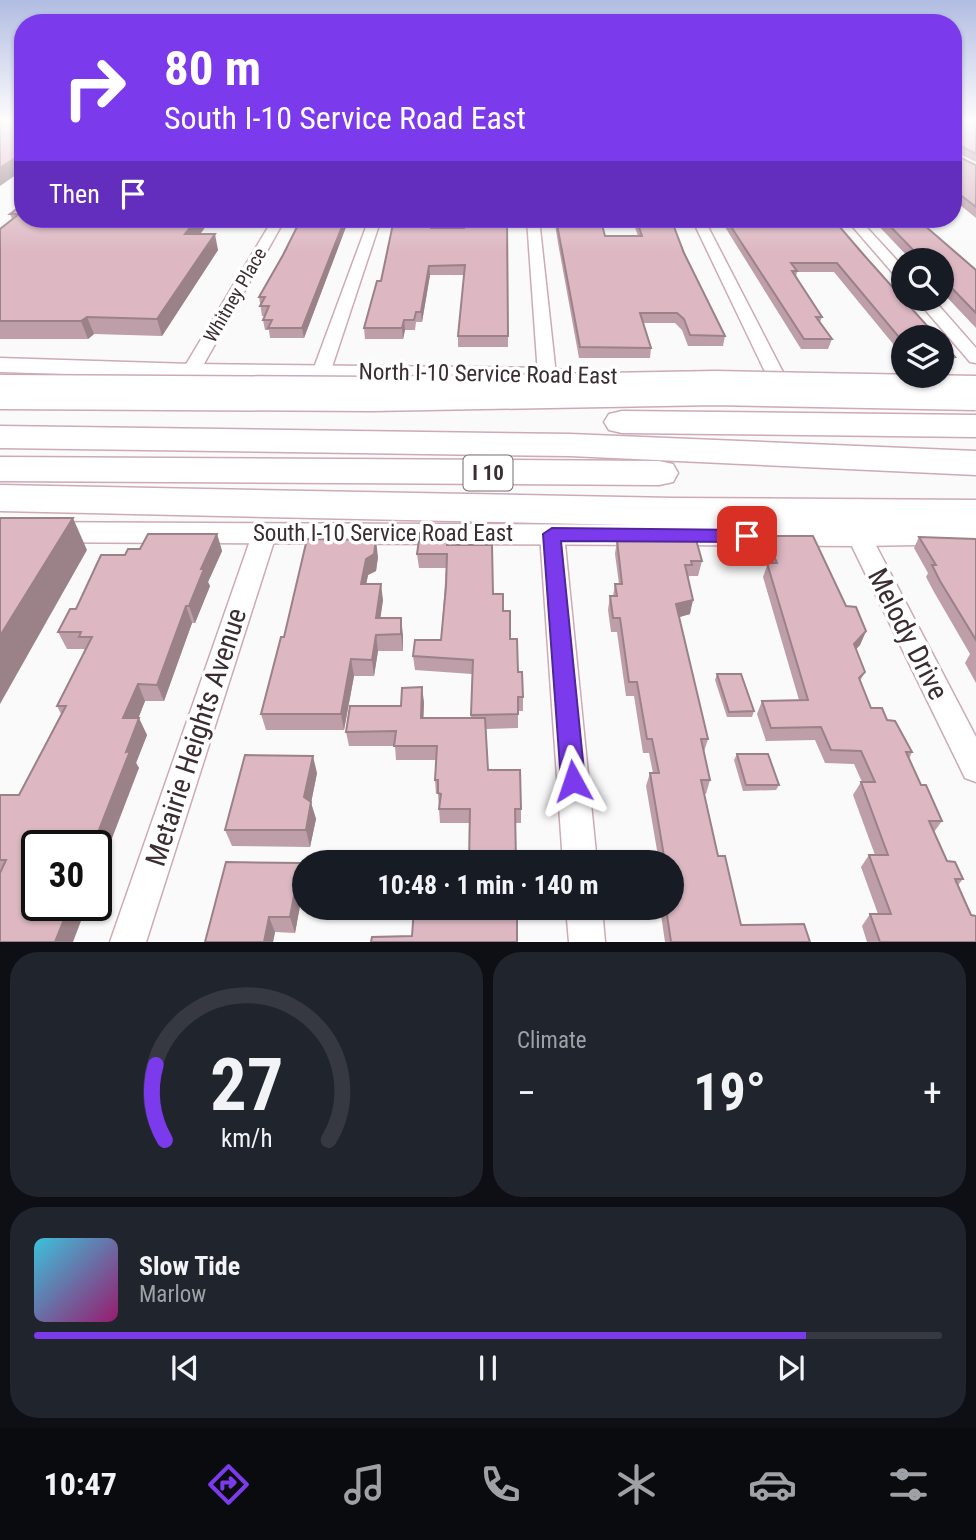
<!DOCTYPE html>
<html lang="en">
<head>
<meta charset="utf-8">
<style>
  :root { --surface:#171b24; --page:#20242c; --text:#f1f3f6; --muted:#9ea1a6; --line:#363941; --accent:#7c3aed }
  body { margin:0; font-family:"Roboto Condensed",sans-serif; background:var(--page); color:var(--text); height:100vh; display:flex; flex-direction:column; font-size:26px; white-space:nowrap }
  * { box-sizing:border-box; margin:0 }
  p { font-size:23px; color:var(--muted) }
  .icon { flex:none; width:38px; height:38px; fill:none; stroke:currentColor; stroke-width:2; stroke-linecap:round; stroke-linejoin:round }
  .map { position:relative; height:942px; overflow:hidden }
  .panel { display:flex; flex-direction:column; gap:10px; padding:10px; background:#0d0f14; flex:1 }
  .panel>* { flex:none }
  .banner { position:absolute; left:14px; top:14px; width:948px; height:214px; border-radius:28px; box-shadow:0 2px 5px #0004; background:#7c3aed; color:#fff; overflow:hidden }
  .tools { position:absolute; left:891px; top:248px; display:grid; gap:14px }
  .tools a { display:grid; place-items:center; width:63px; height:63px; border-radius:50%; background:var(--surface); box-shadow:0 2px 5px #0004; font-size:35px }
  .speed { position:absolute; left:21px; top:830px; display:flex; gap:14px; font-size:35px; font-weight:700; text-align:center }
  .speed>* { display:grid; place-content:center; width:91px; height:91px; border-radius:50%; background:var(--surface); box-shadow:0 2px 5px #0004; line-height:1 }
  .speed .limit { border:4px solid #111; border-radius:10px; background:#fff; color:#111 }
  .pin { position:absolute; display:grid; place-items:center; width:60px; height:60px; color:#fff; margin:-30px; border-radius:14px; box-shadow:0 4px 10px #0006 }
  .me { position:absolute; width:77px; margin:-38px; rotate:355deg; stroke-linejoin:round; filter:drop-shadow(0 0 5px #0008) }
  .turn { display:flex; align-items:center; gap:24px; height:147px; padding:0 35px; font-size:32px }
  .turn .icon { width:91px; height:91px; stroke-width:2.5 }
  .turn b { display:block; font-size:49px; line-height:60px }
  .then { display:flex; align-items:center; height:66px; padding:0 35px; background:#0003; gap:14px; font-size:26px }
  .big { font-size:52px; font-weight:700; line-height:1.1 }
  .panel .widget { flex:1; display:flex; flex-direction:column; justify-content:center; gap:10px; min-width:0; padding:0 24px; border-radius:28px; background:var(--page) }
  .panel .dial { align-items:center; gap:0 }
  .dial svg { height:182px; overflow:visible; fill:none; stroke:var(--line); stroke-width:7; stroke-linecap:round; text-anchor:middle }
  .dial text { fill:var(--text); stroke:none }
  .song { display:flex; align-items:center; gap:21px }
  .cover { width:84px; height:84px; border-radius:10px; background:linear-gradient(135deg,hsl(190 70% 55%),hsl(320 70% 35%)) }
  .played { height:7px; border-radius:4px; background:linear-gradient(90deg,var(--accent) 85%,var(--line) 85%) }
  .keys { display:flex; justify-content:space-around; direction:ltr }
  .heat { display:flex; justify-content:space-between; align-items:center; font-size:38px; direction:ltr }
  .panel .tiles { flex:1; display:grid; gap:10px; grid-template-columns:1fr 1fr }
  .widget:last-child { grid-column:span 2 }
  .trip { position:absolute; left:292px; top:850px; width:392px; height:70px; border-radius:35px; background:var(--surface); box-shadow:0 2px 5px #0004; font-weight:700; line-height:70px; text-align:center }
  .tab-bar { display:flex; height:112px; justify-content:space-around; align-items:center; background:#090b0e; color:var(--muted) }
  .tab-bar .icon { width:49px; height:49px }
  .tab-bar .active { color:var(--accent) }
  .tab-bar b { font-size:32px; color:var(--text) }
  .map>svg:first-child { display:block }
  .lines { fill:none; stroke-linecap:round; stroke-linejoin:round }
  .minor-casing { stroke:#cdaab4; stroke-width:3 }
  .tertiary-casing { stroke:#cdaab4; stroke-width:3 }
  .motorway-casing { stroke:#cdaab4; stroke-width:3 }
  .minor { fill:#fff; fill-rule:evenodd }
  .tertiary { fill:#fff; fill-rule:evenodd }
  .motorway { fill:#fff; fill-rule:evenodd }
  .motorway-bridge-casing { stroke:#cdaab4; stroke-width:37; stroke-linecap:butt }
  .motorway-bridge { stroke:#fff; stroke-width:34 }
  .wall { fill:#be9ea8 }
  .shaded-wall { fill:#9b8188 }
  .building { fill:#ddb8c3; stroke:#9b8188; stroke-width:2 }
  .route { fill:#7c3aed; stroke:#51269a; stroke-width:2 }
  .labels { text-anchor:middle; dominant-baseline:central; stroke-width:7; stroke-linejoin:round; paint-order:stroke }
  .far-street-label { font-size:19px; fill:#3b2d32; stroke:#fff }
  .shield { fill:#fff; stroke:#766c70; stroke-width:2 }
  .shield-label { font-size:21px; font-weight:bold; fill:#3b2d32 }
  .street-label { font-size:23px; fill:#3b2d32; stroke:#fff }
  .near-street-label { font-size:28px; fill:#3b2d32; stroke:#fff }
</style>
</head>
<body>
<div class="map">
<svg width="976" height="942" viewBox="0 0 976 942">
  <rect width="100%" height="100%" fill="#fafafa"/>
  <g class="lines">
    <defs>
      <g id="minor">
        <path d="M273,219H285L200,371L191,376L185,375L182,371Z"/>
        <path d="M369,219H381L330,373L321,378L315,377L312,373Z"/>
        <path d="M527,219H539L556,375L547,380L538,375Z"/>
        <path d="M692,219H704L786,378L783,382H771L768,378Z"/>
        <path d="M846,219H859L903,267V280L898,279Z"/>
        <path d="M916,299H933L976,348V363L970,362Z"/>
        <path d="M265,524L273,526L277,532L146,942H110L253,532L257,526Z"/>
        <path d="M552,526L560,528L564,534L597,863H563L540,534L544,528Z"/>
        <path d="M859,528L867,530L871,536L976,737V782L965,778L847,536L851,530Z"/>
        <path d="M566,908H602L605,942H569Z"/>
      </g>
      <g id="tertiary">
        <path d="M0,358L191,364L554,368L562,370L565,375L562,380L554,382L191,378L0,372Z"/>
        <path d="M0,522L859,526L976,524V544L859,546L0,542Z"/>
      </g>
      <g id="motorway">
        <path d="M622,411L976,415V437L622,433L609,430L604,422L609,414Z"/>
        <path d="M0,426L570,434L976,451V475L570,456L0,448Z"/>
        <path d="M0,457L659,461L673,464L678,473L673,482L659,485L0,481Z"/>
        <path d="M0,485L673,498L976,500V528L673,526L0,511Z"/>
      </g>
    </defs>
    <use href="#minor" class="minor-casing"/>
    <use href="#tertiary" class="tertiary-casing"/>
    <use href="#motorway" class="motorway-casing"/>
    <use href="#minor" class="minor"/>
    <use href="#tertiary" class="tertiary"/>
    <use href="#motorway" class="motorway"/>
    <defs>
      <path id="motorway-bridge" d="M0,392L372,394L716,388L976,393"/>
    </defs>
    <use href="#motorway-bridge" class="motorway-bridge-casing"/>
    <use href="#motorway-bridge" class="motorway-bridge"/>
  </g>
  <g class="wall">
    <path d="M954,120H976V162L955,152V155L976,165V218L954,200Z"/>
    <path d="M23,204L200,234L218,250L162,336L94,334L88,339H0V229L12,219L10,214Z"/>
    <path d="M301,219H349L304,338H270L269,330H265L263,320L265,316H262L259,297L283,255Z"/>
    <path d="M435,219L433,228H464L507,219L508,347H458V336L464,275H430L422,322H416L415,330H405L403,339H365L364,328L381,281Z"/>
    <path d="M554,219H596L605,236H638L632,219H671L684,253L725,336L723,346H688L682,330L675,323H643L651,348L650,358H579L558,243Z"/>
    <path d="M720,219H833L903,338V356L834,272H797L796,277L822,317L820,322L832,339L828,349H801Z"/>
    <path d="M872,219H917L976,270V328L942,292V261H912Z"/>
    <path d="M942,341L955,357L951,367H942Z"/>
    <path d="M448,533V545L493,594L503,611L510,639L523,697V711H518V728L486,729L488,770L521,809V823H440L438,794H436L435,780L436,760H396L395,746H349L346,732L401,706L424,702L423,718H471L472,674L415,670L413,656L441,640L446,568H419L417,554Z"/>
    <path d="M632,533L702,561L698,576H689L688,580L690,614L679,617L708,739L704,752L710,780L706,794H704L718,856L741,925L810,942H665L660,908H672V863H656L658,856L646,786L650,773H653L649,753H643L634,696H626L617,632H611L608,610L610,596H613L615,584H619L615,554L617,540H630Z"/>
    <path d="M217,534L222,551L208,582L210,586L195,623H192L164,701H145L138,718L147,735L136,763L139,768L0,942V795H19L61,714L57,706L85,650L84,649H67L58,632L76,609L125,555L140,549Z"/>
    <path d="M766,536L846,606L866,631L860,645L856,649L865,672L860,681L871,708L887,720L912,752L909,759L921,785L942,821L934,832L947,861L963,879L958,885L976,942H867L862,926L870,914H878L861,867L869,855H875L853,795L861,782H862L854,764L825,763L815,740L766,741L757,714L762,701L799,700L763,577L768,563L762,549Z"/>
    <path d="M919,537L976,539V683L965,663L970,654L934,592L926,577L928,573L914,548Z"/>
    <path d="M378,557L376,571L368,575L366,584L383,600L380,618L403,635V651H378L374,676H354L344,730H266L261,714Z"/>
    <path d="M717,674L754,711L752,717H727L715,680Z"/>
    <path d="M737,754L779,785L776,790L743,791L734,760Z"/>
    <path d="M317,773L311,803L316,819L310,847L232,846L225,830Z"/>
    <path d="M300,863L304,876V884L295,933L275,932L273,942H205Z"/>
  </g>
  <g class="shaded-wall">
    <path d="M23,153V170L0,186V168Z"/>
    <path d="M197,219H211L189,250L185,234Z"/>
    <path d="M345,219H349L304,338L302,328Z"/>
    <path d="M215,234L218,250L162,336L157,319Z"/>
    <path d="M429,266L430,275L422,322L421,312Z"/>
    <path d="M87,317L94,334L88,339L81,321Z"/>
    <path d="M404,320L405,330L403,339L402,328Z"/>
    <path d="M73,518L87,550L0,704V636Z"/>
    <path d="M217,534L222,551L208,582L210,586L195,623L189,606L201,569Z"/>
    <path d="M376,540L378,557L376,571L368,575L363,600L361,584L366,559Z"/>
    <path d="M381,584L383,600L378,635L376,618Z"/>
    <path d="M693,600L690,614L673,619L676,604Z"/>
    <path d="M186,606L192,623L164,701L157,685Z"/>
    <path d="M401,618L403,635V651L401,634Z"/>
    <path d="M866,631L860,645L848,658L854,644Z"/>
    <path d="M376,635L378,651L374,676L372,660Z"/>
    <path d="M351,659L354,676L344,730L341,714Z"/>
    <path d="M138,684L145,701L132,735L123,718Z"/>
    <path d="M422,687L424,702L423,733L421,718Z"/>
    <path d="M139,718L147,735L136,763L139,768L96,880V845H93L126,752Z"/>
    <path d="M313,756L317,773L311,803L316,819L310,847L306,830L304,797Z"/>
    <path d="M300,863L304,876V884L295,933L290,917Z"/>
    <path d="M70,905H87L73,942H55Z"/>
    <path d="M269,917L275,932L273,942H264Z"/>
  </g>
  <g class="building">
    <path d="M0,120H23V153L0,168Z"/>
    <path d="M954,120H976V154L955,143V155L976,165V207L954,190Z"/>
    <path d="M23,204V219H197L185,234H215L157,319L87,317L81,321H0V229L19,214H10Z"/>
    <path d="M301,219H345L302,328H268L272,320H263L269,306H260L265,297H259L283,255Z"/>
    <path d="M394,219H433L431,228H464L465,219H507L508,336H458L465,265L429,266L421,312H416L414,320H404L402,328H364L377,281H381Z"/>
    <path d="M556,219H596V221H601L605,236H642L636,219H671L684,253L725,336L690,335L684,319L677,313H640L651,348L580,347Z"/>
    <path d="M726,219H833L863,254L938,338H903V342L837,263H791L797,271H792L822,317H816L832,339H804Z"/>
    <path d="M883,219H917L976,270V313L942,278V261H924Z"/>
    <path d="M942,341L955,357H942Z"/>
    <path d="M0,518H73L0,636Z"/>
    <path d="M420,533H448L447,545H492L493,594H503V611H510V639H517L518,672H522L523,697H518V714L471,715L473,660L413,656L415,640H441L446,587L447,554H417Z"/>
    <path d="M632,533L695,536L702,561H691L692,565H685L693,600L676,604L708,739H701L710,780H701L718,856H725L741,925L804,924L810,942H671L666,908H672V863H659L658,856H664L650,773H659L652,739H647L637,682H629L620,618H613L610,596H617L615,584H622L617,540H633Z"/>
    <path d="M148,534H217L201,569H204L189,606H186L157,685L138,684L123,718H139L126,752L130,751L93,845H37V905H70L55,942H0V873L6,860H0V795H19L66,706H57L92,637H79L81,632H58L70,609H76L101,555H125L128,549H140Z"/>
    <path d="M766,536H813L846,606L856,607L866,631L854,644L865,672L859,678L871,708H882L887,720L895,721L912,752H906L921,785H926L942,821H929L947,861L955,862L963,879H955L971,915L976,916V942H880L870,914H891L869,855H888L861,782H875L861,751L831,750L821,727L771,728L762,701L808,700L767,563H777Z"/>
    <path d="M919,537L976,539V640L940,581L932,565H936Z"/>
    <path d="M307,539L376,540L374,554L366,559L361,584H381L376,618H401V634L376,635L372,660L351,659L341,714H261L281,637H284Z"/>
    <path d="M717,674H741L754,711L729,712Z"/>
    <path d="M422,687L421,718H485L488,770H520L521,809H515L516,863H469L470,809H439L441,794L438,793V780H435L437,746H394L396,731L346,732L350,706H401L402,688Z"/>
    <path d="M737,754H768L779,785H746Z"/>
    <path d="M245,755L313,756L304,797L311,802L306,830H225Z"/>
    <path d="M341,853L383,854L382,863H340Z"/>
    <path d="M226,862L300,863L290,917H269L264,942H205Z"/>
    <path d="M414,908H517V942H371L372,937L412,936Z"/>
  </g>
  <linearGradient id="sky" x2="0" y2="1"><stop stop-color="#b1bce2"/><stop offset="0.48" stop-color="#fdfdfd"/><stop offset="1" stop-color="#fdfdfd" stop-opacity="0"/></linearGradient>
  <rect width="976" height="251" fill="url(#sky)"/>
  <path class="route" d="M552,528L747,530L756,536L747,542L561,541L585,781L581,788L573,792L565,788L561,781L543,534Z"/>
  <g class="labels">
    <g class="far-street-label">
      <text transform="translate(235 295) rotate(-60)">Whitney Place</text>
    </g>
    <rect class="shield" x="463.5" y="455.5" width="49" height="35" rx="5"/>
    <g class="shield-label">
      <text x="488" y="473">I 10</text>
    </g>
    <g class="street-label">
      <text transform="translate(488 374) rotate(1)">North I-10 Service Road East</text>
      <text x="383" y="533">South I-10 Service Road East</text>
    </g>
    <g class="near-street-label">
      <text transform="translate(908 634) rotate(63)">Melody Drive</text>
      <text transform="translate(196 737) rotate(-72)">Metairie Heights Avenue</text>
    </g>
  </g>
</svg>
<div class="tools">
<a><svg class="icon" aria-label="search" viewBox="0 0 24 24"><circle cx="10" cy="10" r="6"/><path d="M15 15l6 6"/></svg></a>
<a><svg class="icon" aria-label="layers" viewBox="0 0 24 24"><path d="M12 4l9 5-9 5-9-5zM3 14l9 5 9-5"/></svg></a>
</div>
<div class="speed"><div class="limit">30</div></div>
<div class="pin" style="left:747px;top:536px;background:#d93025"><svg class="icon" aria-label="arrive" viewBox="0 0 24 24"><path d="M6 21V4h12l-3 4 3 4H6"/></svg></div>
<svg class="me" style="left:573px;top:781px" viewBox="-20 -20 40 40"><path d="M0-17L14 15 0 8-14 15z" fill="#7c3aed" stroke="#fff" stroke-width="4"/></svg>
<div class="trip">10:48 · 1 min · 140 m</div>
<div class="banner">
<div class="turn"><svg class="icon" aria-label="right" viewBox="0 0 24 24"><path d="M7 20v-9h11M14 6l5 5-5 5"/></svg><div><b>80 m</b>South I-10 Service Road East</div></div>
<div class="then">Then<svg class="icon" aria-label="arrive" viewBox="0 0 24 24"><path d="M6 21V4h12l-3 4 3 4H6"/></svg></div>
</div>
</div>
<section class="panel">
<div class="tiles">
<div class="widget dial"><svg viewBox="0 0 100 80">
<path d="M14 69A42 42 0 1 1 86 69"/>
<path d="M14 69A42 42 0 0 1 10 36" stroke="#7c3aed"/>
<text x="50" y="56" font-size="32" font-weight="700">27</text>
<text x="50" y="72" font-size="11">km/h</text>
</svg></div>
<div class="widget"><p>Climate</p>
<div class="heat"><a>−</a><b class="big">19°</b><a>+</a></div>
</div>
<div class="widget">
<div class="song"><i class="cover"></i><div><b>Slow Tide</b><p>Marlow</p></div></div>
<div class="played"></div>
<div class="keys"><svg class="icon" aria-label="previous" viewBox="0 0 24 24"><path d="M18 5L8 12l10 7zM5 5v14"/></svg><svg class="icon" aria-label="pause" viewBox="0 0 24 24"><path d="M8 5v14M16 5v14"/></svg><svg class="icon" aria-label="next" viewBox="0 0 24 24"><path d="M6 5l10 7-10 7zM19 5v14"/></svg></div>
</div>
</div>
</section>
<nav class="tab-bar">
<b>10:47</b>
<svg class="icon active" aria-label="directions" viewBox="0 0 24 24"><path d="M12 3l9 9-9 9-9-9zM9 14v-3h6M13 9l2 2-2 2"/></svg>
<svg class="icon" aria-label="music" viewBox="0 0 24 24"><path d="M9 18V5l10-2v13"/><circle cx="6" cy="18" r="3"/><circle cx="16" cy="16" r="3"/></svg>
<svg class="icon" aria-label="phone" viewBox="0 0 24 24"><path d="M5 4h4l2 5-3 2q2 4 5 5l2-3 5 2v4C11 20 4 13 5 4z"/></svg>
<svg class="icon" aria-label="climate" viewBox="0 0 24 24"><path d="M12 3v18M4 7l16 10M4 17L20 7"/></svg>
<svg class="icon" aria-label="car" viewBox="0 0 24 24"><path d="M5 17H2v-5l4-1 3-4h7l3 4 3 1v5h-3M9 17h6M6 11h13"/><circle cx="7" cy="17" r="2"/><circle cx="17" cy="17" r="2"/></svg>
<svg class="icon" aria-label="filters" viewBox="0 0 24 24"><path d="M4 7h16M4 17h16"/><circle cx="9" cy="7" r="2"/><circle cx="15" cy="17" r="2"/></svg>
</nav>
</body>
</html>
